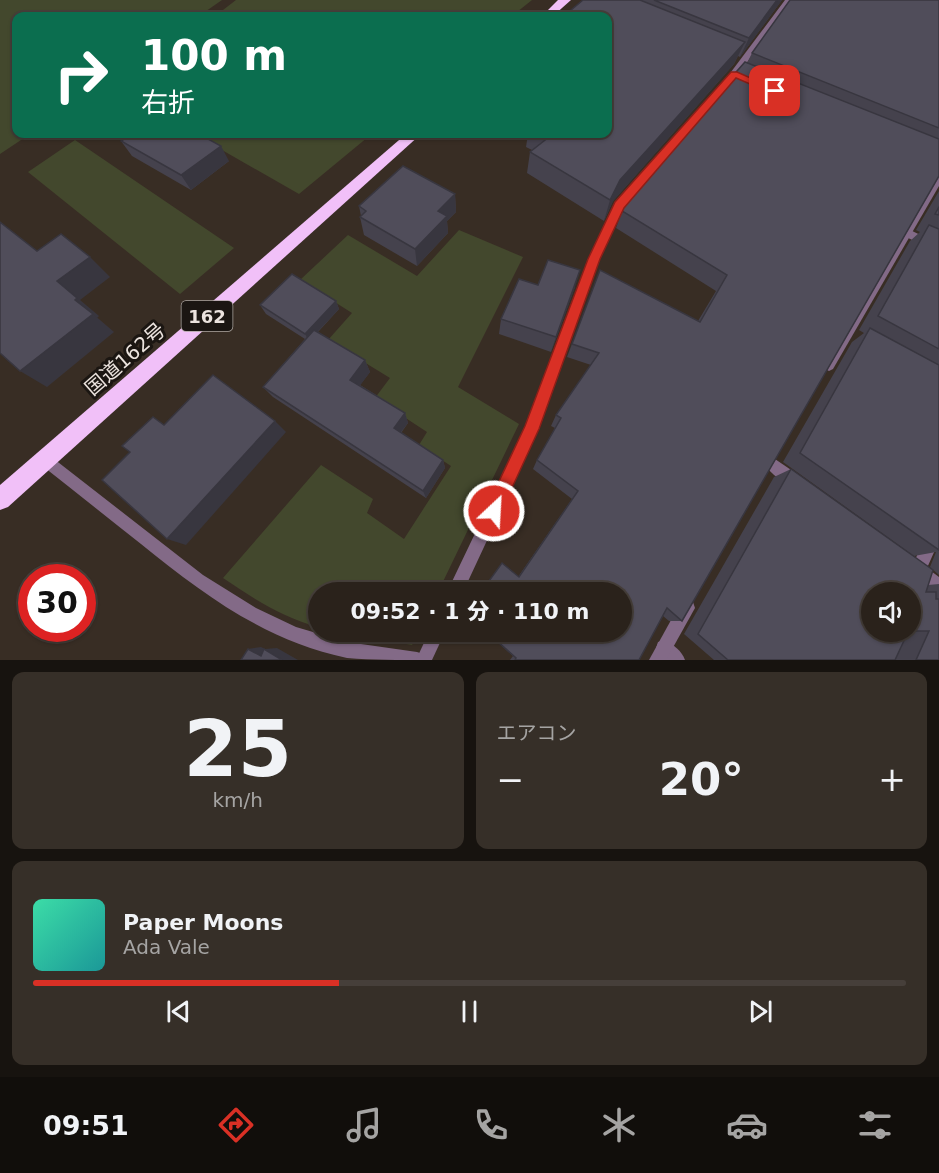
<!DOCTYPE html>
<html lang="ja">
<head>
<meta charset="utf-8">
<style>
  :root { --surface:#2a221b; --page:#362f28; --text:#f1f3f6; --muted:#a5a4a3; --line:#463f3a; --accent:#d93025 }
  body { margin:0; font-family:"DejaVu Sans","Noto Sans JP",sans-serif; background:var(--page); color:var(--text); height:100vh; display:flex; flex-direction:column; font-size:22px; white-space:nowrap }
  * { box-sizing:border-box; margin:0 }
  p { font-size:20px; color:var(--muted) }
  .icon { flex:none; width:33px; height:33px; fill:none; stroke:currentColor; stroke-width:2; stroke-linecap:round; stroke-linejoin:round }
  .map { position:relative; height:660px; overflow:hidden }
  .drawer { display:flex; flex-direction:column; gap:12px; padding:12px; background:#17130f; flex:1 }
  .drawer>* { flex:none }
  .top-card { position:absolute; left:12px; top:12px; width:600px; height:126px; border-radius:12px; box-shadow:0 2px 4px #0004,0 0 0 2px var(--line); background:#0b6e4f; color:#fff; overflow:hidden }
  .tools { position:absolute; left:861px; top:582px; display:grid; gap:12px }
  .tools a { display:grid; place-items:center; width:60px; height:60px; border-radius:50%; background:var(--surface); box-shadow:0 2px 4px #0004,0 0 0 2px var(--line); font-size:30px }
  .speed { position:absolute; left:18px; top:564px; display:flex; gap:12px; font-size:30px; font-weight:700; text-align:center }
  .speed>* { display:grid; place-content:center; width:78px; height:78px; border-radius:50%; background:var(--surface); box-shadow:0 2px 4px #0004,0 0 0 2px var(--line); line-height:1 }
  .speed .limit { border:9px solid #d22; background:#fff; color:#111 }
  .pin { position:absolute; display:grid; place-items:center; width:51px; height:51px; color:#fff; margin:-26px; border-radius:12px; box-shadow:0 3px 9px #0006 }
  .me { position:absolute; width:66px; margin:-33px; rotate:25deg; stroke-linejoin:round; filter:drop-shadow(0 0 4px #0008) }
  .turn { display:flex; align-items:center; gap:21px; height:126px; padding:0 30px; font-size:27px }
  .turn .icon { width:78px; height:78px; stroke-width:2.5 }
  .turn b { display:block; font-size:42px; line-height:51px }
  .big { font-size:45px; font-weight:800; line-height:1.1 }
  .drawer .tile { flex:1; display:flex; flex-direction:column; justify-content:center; gap:9px; min-width:0; padding:0 21px; border-radius:12px; background:var(--page) }
  .drawer .dial { align-items:center; gap:0 }
  .dial b { font-size:78px; line-height:1 }
  .song { display:flex; align-items:center; gap:18px }
  .cover { width:72px; height:72px; border-radius:9px; background:linear-gradient(135deg,hsl(160 70% 55%),hsl(180 70% 35%)) }
  .played { height:6px; border-radius:3px; background:linear-gradient(90deg,var(--accent) 35%,var(--line) 35%) }
  .keys { display:flex; justify-content:space-around; direction:ltr }
  .heat { display:flex; justify-content:space-between; align-items:center; font-size:33px; direction:ltr }
  .drawer .tiles { flex:1; display:grid; gap:12px; grid-template-columns:1fr 1fr }
  .tile:last-child { grid-column:span 2 }
  .trip { position:absolute; left:308px; top:582px; width:324px; height:60px; border-radius:30px; background:var(--surface); box-shadow:0 2px 4px #0004,0 0 0 2px var(--line); font-weight:800; line-height:60px; text-align:center }
  .menu { display:flex; height:96px; justify-content:space-around; align-items:center; background:#110e0b; color:var(--muted) }
  .menu .icon { width:42px; height:42px }
  .menu .current { color:var(--accent) }
  .menu b { font-size:27px; color:var(--text) }
  .map>svg:first-child { display:block }
  .green { fill:#43482d }
  .lines { fill:none; stroke-linecap:round; stroke-linejoin:round }
  .lane { fill:#836a87; fill-rule:evenodd }
  .street { fill:#836a87; fill-rule:evenodd }
  .highway { fill:#f1c0f8; fill-rule:evenodd }
  .wall { fill:#45424d }
  .shaded-wall { fill:#38363f }
  .building { fill:#504d5a; stroke:#38363f; stroke-width:1.5 }
  .route { fill:#d93025; stroke:#8d1f18; stroke-width:1.5 }
  .labels { text-anchor:middle; dominant-baseline:central; stroke-width:6; stroke-linejoin:round; paint-order:stroke }
  .shield { fill:#1b1612; stroke:#ada6a1; stroke-width:1.5 }
  .shield-label { font-size:18px; font-weight:bold; fill:#ebe3de }
  .street-label { font-size:20px; fill:#ebe3de; stroke:#1b1612 }
</style>
</head>
<body>
<div class="map">
<svg width="939" height="660" viewBox="0 0 939 660">
  <rect width="100%" height="100%" fill="#382d24"/>
  <g class="green">
    <path d="M0,0H222L199,16H16V134H30L0,154Z"/>
    <path d="M236,0H532L512,16H239L223,10Z"/>
    <path d="M194,134H359L368,137L299,194Z"/>
    <path d="M75,140L234,248L180,294L28,172Z"/>
    <path d="M459,230L523,257L458,387L519,424L438,592H318V627C282,617 254,599 223,578L321,465L373,499L367,513L404,539L451,466L419,445L427,432L375,398L390,378L328,340L352,313L300,280L348,235L417,276Z"/>
    <path d="M333,632H419L412,645Z"/>
  </g>
  <g class="lines">
    <g class="lane">
      <path d="M906,228L939,244V253L902,235L901,232L902,229Z"/>
      <path d="M45,452L203,575L256,608L296,627L347,642L417,652L423,654L425,660C400,660 372,660 347,658C266,641 204,595 141,544C107,517 74,491 40,464L38,459L40,454Z"/>
      <path d="M772,457L800,476L802,481L800,486L795,488C785,484 770,474 765,464L767,459Z"/>
      <path d="M939,517V541L927,568L939,577V594L920,582L913,597L910,599V592H900L934,519Z"/>
      <path d="M664,640C673,644 682,651 685,660H665L658,654L656,648L658,642Z"/>
    </g>
    <g class="street">
      <path d="M785,0H793L737,76L623,207L600,259L539,429L463,592H447L526,427L588,259L615,202L731,72Z"/>
      <path d="M939,173V186L833,369L829,371L825,369L823,365L825,361L935,174Z"/>
      <path d="M687,600L693,602L695,608L666,660H649L681,602Z"/>
      <path d="M429,632H445L432,660H416Z"/>
    </g>
    <g class="highway">
      <path d="M558,0H571L553,16H542Z"/>
      <path d="M406,134H421L8,507L0,510V485Z"/>
    </g>
  </g>
  <g class="wall">
    <path d="M583,0H782L740,57L738,56L734,64L613,201L604,221L527,173L530,152L532,150L526,147L528,134H608Z"/>
    <path d="M939,0V176L682,621H669L663,616L639,660H510L513,656L486,632H621L518,577L572,499L533,469L537,460L555,428L551,426L556,415L591,365L567,357L600,270L698,321L716,291L616,228L622,211L747,63L752,53Z"/>
    <path d="M121,141L229,161L191,190L132,156Z"/>
    <path d="M939,191V575L930,567L936,552L914,556L783,462L852,342L864,333L859,330L910,241L920,232L916,230Z"/>
    <path d="M455,194L456,212L447,221L448,233L417,266L364,235L360,217L361,216L359,206Z"/>
    <path d="M538,285L575,287L551,352L499,334L501,319Z"/>
    <path d="M336,301L339,309L318,332L365,360L370,372L360,385L405,413L408,423L401,433L443,460L445,468L426,498L273,397L263,387L305,339L266,314L260,305Z"/>
    <path d="M791,469L928,585L939,584V660H714L684,634L774,477Z"/>
  </g>
  <g class="shaded-wall">
    <path d="M777,0H782L740,57L749,38Z"/>
    <path d="M745,42L734,64L613,201L604,221L610,200L620,180Z"/>
    <path d="M221,146L229,161L191,190L181,175Z"/>
    <path d="M455,194L456,212L447,221L448,233L417,266L415,249L438,211Z"/>
    <path d="M90,257L110,277L80,300L99,316L97,318L75,300L57,281Z"/>
    <path d="M580,270L575,287L551,352L556,337Z"/>
    <path d="M336,301L339,309L309,341L305,334Z"/>
    <path d="M93,314L114,332L47,387L20,371Z"/>
    <path d="M365,360L370,372L356,391L350,380Z"/>
    <path d="M405,413L408,423L397,437L394,428Z"/>
    <path d="M275,421L286,432L186,545L167,539Z"/>
    <path d="M443,460L445,468L426,498L423,491Z"/>
    <path d="M261,647L265,649L277,648L298,660H283L261,656L248,649Z"/>
  </g>
  <g class="building">
    <path d="M583,0H640L745,42L620,180L610,200L530,152L549,137L543,134H608V16H564Z"/>
    <path d="M654,0H777L749,38Z"/>
    <path d="M790,0H939V128L752,53Z"/>
    <path d="M745,62L939,139V176L682,621L667,608L639,660H515L516,658L487,632H621V592H481L502,563L519,577L578,491L537,460L561,418L556,415L599,353L572,344L600,270L700,322L727,275L622,211L631,191Z"/>
    <path d="M132,134H199L221,146L181,175L121,141Z"/>
    <path d="M403,166L455,194L438,211L447,216L415,249L360,217L366,211L359,206Z"/>
    <path d="M939,207V215L935,214Z"/>
    <path d="M0,222L37,251L61,234L90,257L57,281L77,298L75,300L93,314L20,371L0,353Z"/>
    <path d="M929,225L939,229V349L878,316Z"/>
    <path d="M548,260L580,270L556,337L501,319L519,279L538,285Z"/>
    <path d="M292,274L336,301L305,334L260,305Z"/>
    <path d="M870,328L939,365V550L800,453Z"/>
    <path d="M314,330L365,360L350,380L405,413L394,428L443,460L423,491L263,387Z"/>
    <path d="M213,375L275,421L167,539L102,480L130,452L122,446L153,417L164,425Z"/>
    <path d="M791,469L933,570L926,592H936V599H939V660H916L929,631H910V592H872V632H908L895,660H728L698,634Z"/>
    <path d="M248,649L261,656L264,649L282,660H241Z"/>
  </g>
  <path class="route" d="M731,72H737L780,91L771,93L736,78L624,208L600,259L539,429L499,516L494,519L488,516L485,511L525,426L588,259L615,202Z"/>
  <g class="labels">
    <rect class="shield" x="181.5" y="301" width="51" height="30" rx="4.5"/>
    <g class="shield-label">
      <text x="207" y="316">162</text>
    </g>
    <g class="street-label">
      <text transform="translate(125 359) rotate(-41)">国道162号</text>
    </g>
  </g>
</svg>
<div class="tools">
<a><svg class="icon" aria-label="sound" viewBox="0 0 24 24"><path d="M4 9h4l5-4v14l-5-4H4zM17 9q2 3 0 6"/></svg></a>
</div>
<div class="speed"><div class="limit">30</div></div>
<div class="pin" style="left:775px;top:91px;background:#d93025"><svg class="icon" aria-label="arrive" viewBox="0 0 24 24"><path d="M6 21V4h12l-3 4 3 4H6"/></svg></div>
<svg class="me" style="left:494px;top:511px" viewBox="-20 -20 40 40"><circle r="17" fill="#d93025" stroke="#fff" stroke-width="3"/><path d="M0-11L8 9 0 5-8 9z" fill="#fff"/></svg>
<div class="trip">09:52 · 1 分 · 110 m</div>
<div class="top-card">
<div class="turn"><svg class="icon" aria-label="right" viewBox="0 0 24 24"><path d="M7 20v-9h11M14 6l5 5-5 5"/></svg><div><b>100 m</b>右折</div></div>
</div>
</div>
<section class="drawer">
<div class="tiles">
<div class="tile dial"><b>25</b><p>km/h</p></div>
<div class="tile"><p>エアコン</p>
<div class="heat"><a>−</a><b class="big">20°</b><a>+</a></div>
</div>
<div class="tile">
<div class="song"><i class="cover"></i><div><b>Paper Moons</b><p>Ada Vale</p></div></div>
<div class="played"></div>
<div class="keys"><svg class="icon" aria-label="previous" viewBox="0 0 24 24"><path d="M18 5L8 12l10 7zM5 5v14"/></svg><svg class="icon" aria-label="pause" viewBox="0 0 24 24"><path d="M8 5v14M16 5v14"/></svg><svg class="icon" aria-label="next" viewBox="0 0 24 24"><path d="M6 5l10 7-10 7zM19 5v14"/></svg></div>
</div>
</div>
</section>
<nav class="menu">
<b>09:51</b>
<svg class="icon current" aria-label="directions" viewBox="0 0 24 24"><path d="M12 3l9 9-9 9-9-9zM9 14v-3h6M13 9l2 2-2 2"/></svg>
<svg class="icon" aria-label="music" viewBox="0 0 24 24"><path d="M9 18V5l10-2v13"/><circle cx="6" cy="18" r="3"/><circle cx="16" cy="16" r="3"/></svg>
<svg class="icon" aria-label="phone" viewBox="0 0 24 24"><path d="M5 4h4l2 5-3 2q2 4 5 5l2-3 5 2v4C11 20 4 13 5 4z"/></svg>
<svg class="icon" aria-label="climate" viewBox="0 0 24 24"><path d="M12 3v18M4 7l16 10M4 17L20 7"/></svg>
<svg class="icon" aria-label="car" viewBox="0 0 24 24"><path d="M5 17H2v-5l4-1 3-4h7l3 4 3 1v5h-3M9 17h6M6 11h13"/><circle cx="7" cy="17" r="2"/><circle cx="17" cy="17" r="2"/></svg>
<svg class="icon" aria-label="filters" viewBox="0 0 24 24"><path d="M4 7h16M4 17h16"/><circle cx="9" cy="7" r="2"/><circle cx="15" cy="17" r="2"/></svg>
</nav>
</body>
</html>
